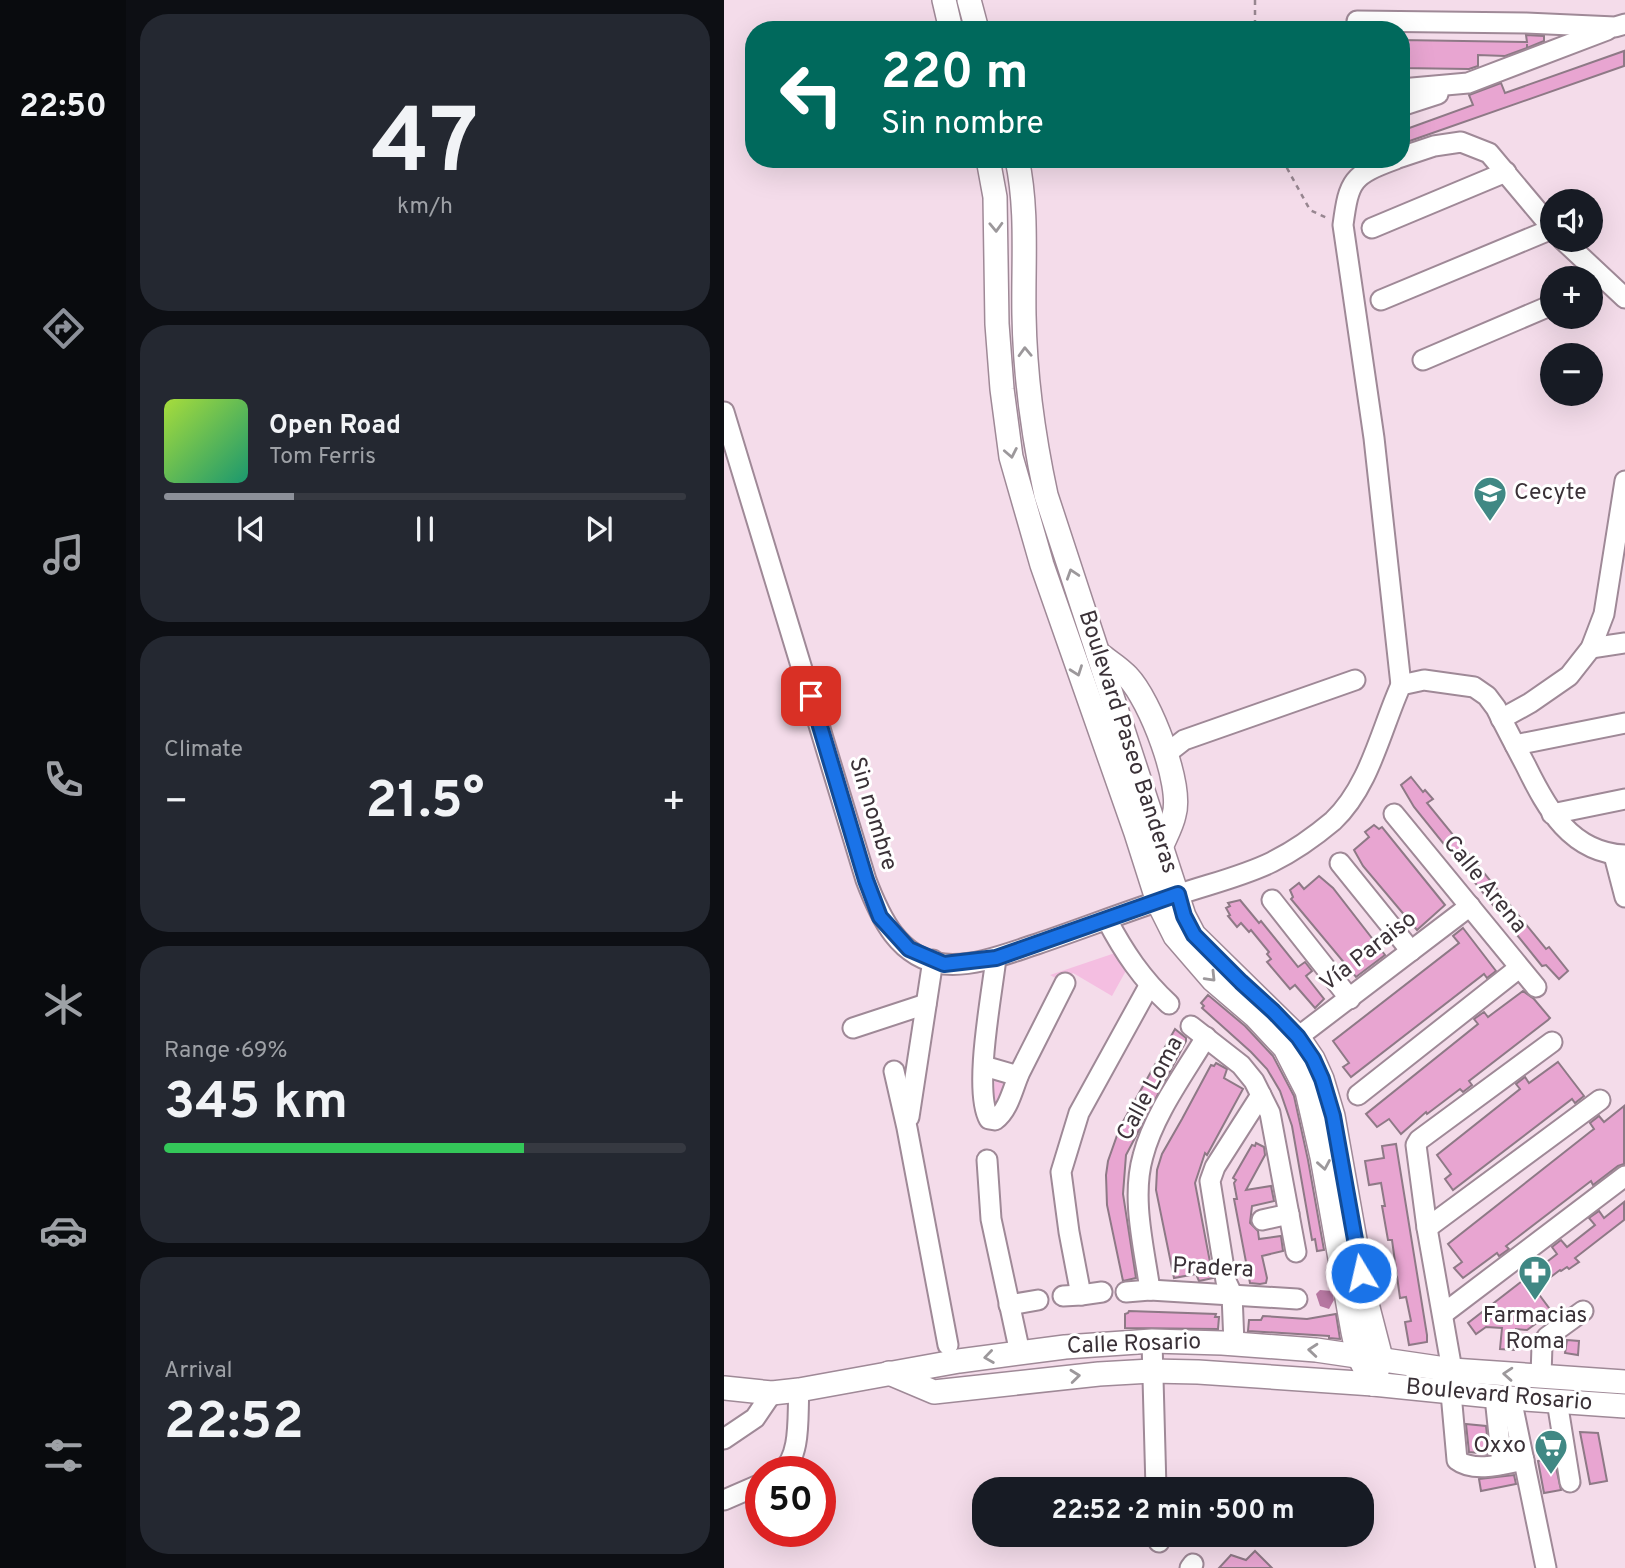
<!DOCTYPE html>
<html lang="en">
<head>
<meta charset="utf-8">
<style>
  :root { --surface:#171b24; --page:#242831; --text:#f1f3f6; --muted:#9ea1a6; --line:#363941; --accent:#8c9099 }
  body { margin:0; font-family:Overpass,sans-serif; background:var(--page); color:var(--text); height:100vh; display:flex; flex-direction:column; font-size:26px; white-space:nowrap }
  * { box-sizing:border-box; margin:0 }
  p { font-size:23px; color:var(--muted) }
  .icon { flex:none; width:38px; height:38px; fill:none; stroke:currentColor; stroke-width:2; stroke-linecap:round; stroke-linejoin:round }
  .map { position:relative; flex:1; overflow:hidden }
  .panel { display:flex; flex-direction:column; gap:14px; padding:14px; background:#0d0f14; width:598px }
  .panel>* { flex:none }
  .banner { position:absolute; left:21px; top:21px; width:665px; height:147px; border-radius:28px; box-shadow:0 7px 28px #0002; background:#00695c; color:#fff; overflow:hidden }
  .controls { position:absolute; left:816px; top:189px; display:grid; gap:14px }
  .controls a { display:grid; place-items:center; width:63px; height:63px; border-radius:50%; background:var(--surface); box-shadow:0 7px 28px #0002; font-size:35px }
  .speed { position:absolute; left:21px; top:1456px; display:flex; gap:14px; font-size:35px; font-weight:700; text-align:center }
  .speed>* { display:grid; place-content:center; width:91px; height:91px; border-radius:50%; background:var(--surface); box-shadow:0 7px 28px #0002; line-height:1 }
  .speed .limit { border:10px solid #d22; background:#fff; color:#111 }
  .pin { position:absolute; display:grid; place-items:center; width:60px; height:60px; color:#fff; margin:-30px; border-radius:14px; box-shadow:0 4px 10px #0006 }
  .me { position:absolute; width:77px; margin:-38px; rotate:351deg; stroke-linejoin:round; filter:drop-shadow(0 0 5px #0008) }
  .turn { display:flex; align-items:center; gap:24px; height:147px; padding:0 21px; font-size:32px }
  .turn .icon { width:91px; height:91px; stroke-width:2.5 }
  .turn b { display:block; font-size:49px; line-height:60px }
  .big { font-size:52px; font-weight:700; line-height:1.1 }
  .panel .widget { flex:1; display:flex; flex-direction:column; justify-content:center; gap:10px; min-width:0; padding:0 24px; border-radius:28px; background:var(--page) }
  .panel .dial { align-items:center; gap:0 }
  .dial b { font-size:91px; line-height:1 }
  .song { display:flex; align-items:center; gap:21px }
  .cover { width:84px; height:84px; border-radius:10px; background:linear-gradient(135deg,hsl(80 70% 55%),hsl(160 70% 35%)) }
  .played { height:7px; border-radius:4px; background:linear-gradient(90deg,var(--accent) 25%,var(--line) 25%) }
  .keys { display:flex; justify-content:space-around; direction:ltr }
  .heat { display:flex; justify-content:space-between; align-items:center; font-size:38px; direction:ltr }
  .charge { height:10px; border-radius:5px; background:linear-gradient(90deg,#34c759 69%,var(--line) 0) }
  .trip { position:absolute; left:248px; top:1477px; width:402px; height:70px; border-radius:28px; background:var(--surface); box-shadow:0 7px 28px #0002; font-weight:700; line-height:70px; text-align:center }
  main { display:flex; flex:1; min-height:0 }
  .dock { display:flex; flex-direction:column; width:126px; justify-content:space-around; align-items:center; background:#090b0e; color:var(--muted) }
  .dock .icon { width:49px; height:49px }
  .dock .current { color:var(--accent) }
  .dock b { font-size:32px; color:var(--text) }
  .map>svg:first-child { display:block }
  .green { fill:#f4bee1 }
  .water { fill:#b677a1 }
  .building { fill:#e8a5d1; stroke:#8e7986; stroke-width:2 }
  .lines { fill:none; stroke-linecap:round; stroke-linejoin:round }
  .minor-casing { stroke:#9f8997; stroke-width:23 }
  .major-casing { stroke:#9f8997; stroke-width:26 }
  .path { stroke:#978690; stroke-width:2.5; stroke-dasharray:5 5; stroke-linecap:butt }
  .minor { stroke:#fff; stroke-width:19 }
  .major { stroke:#fff; stroke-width:23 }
  .oneway { stroke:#9c989b }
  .route-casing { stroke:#114b97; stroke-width:18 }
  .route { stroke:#1a73e8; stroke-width:12 }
  .labels { text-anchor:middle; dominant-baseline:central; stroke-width:6; stroke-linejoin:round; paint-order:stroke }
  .poi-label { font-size:23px; fill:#3a3137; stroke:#fff; text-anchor:start }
  .street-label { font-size:23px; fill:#3a3137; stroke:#fff }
</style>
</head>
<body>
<main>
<nav class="dock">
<b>22:50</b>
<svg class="icon current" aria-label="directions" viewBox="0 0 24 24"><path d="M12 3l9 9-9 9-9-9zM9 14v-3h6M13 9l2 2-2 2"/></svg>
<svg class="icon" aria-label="music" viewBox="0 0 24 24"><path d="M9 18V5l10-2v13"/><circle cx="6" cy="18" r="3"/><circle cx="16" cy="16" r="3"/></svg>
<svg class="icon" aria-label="phone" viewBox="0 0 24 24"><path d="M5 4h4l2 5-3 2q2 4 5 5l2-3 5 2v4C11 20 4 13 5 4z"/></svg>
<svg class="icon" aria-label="climate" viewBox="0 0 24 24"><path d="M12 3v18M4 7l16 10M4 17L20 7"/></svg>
<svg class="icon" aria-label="car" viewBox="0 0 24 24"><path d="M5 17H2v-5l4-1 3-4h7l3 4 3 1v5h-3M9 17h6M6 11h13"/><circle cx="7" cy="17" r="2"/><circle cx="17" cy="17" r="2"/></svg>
<svg class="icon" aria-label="filters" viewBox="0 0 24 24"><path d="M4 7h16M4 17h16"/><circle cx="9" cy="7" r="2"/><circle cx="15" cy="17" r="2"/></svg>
</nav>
<section class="panel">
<div class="widget dial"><b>47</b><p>km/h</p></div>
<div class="widget">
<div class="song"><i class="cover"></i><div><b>Open Road</b><p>Tom Ferris</p></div></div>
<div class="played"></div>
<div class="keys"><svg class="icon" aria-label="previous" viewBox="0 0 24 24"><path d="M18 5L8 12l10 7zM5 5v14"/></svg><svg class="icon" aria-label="pause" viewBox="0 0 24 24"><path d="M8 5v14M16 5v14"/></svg><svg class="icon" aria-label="next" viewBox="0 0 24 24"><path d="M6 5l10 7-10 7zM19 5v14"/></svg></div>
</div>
<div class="widget"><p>Climate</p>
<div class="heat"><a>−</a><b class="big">21.5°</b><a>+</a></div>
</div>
<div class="widget"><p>Range · 69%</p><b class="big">345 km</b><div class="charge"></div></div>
<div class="widget"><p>Arrival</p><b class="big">22:52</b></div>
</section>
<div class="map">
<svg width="901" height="1568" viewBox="0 0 901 1568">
  <rect width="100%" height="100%" fill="#f4dcea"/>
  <g class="green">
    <path d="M394,952L404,967L388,996L349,973L341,983L326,975Z"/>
    <path d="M271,1077L285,1080L276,1106H269Z"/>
  </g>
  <path class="water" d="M596,1290L608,1291L610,1300L605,1309L596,1306L592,1294Z"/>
  <g class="building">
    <path d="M802,35L820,36V41L803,48V44V48L781,56L754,55V66L745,69L677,68V40L803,42Z"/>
    <path d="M900,51V66L677,144V131L749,105L745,95L777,83L781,93Z"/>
    <path d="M687,777L699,792L701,790L709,799L703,803L822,949L825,947L844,971L835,979L822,965L818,966L690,807L677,785Z"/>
    <path d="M650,825L655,829L658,827L721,905L693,930L639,866L630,850L645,837L641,832Z"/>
    <path d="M595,876L609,888L661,955L632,977L567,899L569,897L566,890L575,883L580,889Z"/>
    <path d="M516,900L535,923L537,921L574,967L581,962L588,971L582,976L600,999L591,1008L571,985L566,989L543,962L547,959L543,954L545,952L527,930L525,932L517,923L513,927L504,916L506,915L502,908L506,906L504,903Z"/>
    <path d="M739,928L772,971L763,978L760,974L627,1077L619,1067L625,1063L609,1041L735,943L729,936Z"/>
    <path d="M799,991L810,999L826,1018L824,1020L745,1081L748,1085L739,1092L736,1089L703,1114L702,1112L677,1134L665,1119L653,1127L642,1114L754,1024L750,1019L760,1012L764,1017Z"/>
    <path d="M484,995L521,1026L549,1056L570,1096L584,1160L600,1250L593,1251L591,1239L588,1240L568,1126L556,1091L543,1069L527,1052L478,1008L480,1006L477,1003Z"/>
    <path d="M451,1029L462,1038V1041L402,1155L399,1194L412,1278L399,1281L383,1205L382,1175L384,1161L396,1127Z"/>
    <path d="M834,1062L860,1096L851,1103L848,1099L729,1190L721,1179L727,1174L713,1155L796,1089L792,1084L801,1077L805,1083Z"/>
    <path d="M492,1063L503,1069L500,1078L519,1089L483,1155L481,1153L471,1183L489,1278L475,1281L472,1274L450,1278L432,1190L433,1170L438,1154L458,1119L487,1065L490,1066Z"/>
    <path d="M900,1106V1164L894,1166L869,1185L867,1181L782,1246L785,1249L775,1256L773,1253L739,1278L730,1268L738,1262L724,1244L866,1132L870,1129L866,1123L875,1116L880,1122Z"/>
    <path d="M532,1143L540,1147L541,1155L522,1190L547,1186L550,1201L528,1206L526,1223L534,1231L535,1239L557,1236L559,1251L538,1256L543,1278L542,1283L536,1284L526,1283L510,1199H513L510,1183L512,1180L509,1178L528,1145L531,1146Z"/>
    <path d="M672,1144L703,1335V1342L685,1345L681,1322L687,1321L682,1297L676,1298L668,1240H664L658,1206H661L657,1183L645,1185L641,1161L660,1158L658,1146Z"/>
    <path d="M900,1202V1220L851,1258L855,1262L845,1269L843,1267L837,1271L836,1270L811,1289L828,1312L803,1330L792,1329L790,1350L776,1349L778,1328L762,1327L752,1334L744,1323L833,1254L828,1247L837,1240L843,1247L871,1225L865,1218L875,1211L880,1218Z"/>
    <path d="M405,1311L492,1314L491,1317H495L494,1329L401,1328V1314L404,1313Z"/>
    <path d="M612,1314L616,1339L605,1338V1336L524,1331L525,1320H537L539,1316L583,1319Z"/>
    <path d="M843,1340L855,1341L854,1355L841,1353Z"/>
    <path d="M742,1424L762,1426L765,1454L745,1452Z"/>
    <path d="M856,1432L874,1433L883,1481L866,1484Z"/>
    <path d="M830,1458L837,1490L820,1493L814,1461Z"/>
    <path d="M790,1475L792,1484L757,1491L755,1479Z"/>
    <path d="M531,1551L548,1568H495L507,1555L522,1560Z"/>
  </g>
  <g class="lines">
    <defs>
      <g id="minor">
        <path d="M633,21L802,23L891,27L901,24"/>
        <path d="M677,89L744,83L883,30"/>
        <path d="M677,106L714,94"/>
        <path d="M677,157L710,146L737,142L765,153L828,228"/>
        <path d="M672,159C628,175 625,180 619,225L650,438L677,685"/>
        <path d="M648,228L782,172"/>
        <path d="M839,240L901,298"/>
        <path d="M657,300L828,229"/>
        <path d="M699,360L828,305"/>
        <path d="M0,412L142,880C156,917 175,959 220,964C251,967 285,953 313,944C360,928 406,910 453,895C485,884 517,877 548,862C570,851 590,837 609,821C646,786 657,729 677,685L700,680L750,687L763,696L772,708C782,728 792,747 802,766C823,809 847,853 901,855"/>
        <path d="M867,648L901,643"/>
        <path d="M777,719L806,703L845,676L867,648L880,614L901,481"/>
        <path d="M791,745L901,723"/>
        <path d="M442,754L460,740L631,680"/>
        <path d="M670,814L812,987"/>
        <path d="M828,814L901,799"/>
        <path d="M890,855L901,897"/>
        <path d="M616,863L687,951"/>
        <path d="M548,900L626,999"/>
        <path d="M383,920C400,952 418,979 445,1004"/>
        <path d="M272,958C268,994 249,1090 265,1119L271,1120C285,1110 289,1087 296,1072C311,1042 326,1013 341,983"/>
        <path d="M467,1026L517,1065L530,1081L546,1113L572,1252"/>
        <path d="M129,1028L202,1004"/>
        <path d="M574,1037L746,906"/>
        <path d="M260,1066L294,1076"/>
        <path d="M170,1071L183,1128L224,1345"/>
        <path d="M634,1095L795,968"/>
        <path d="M185,1117L209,960"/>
        <path d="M263,1160L267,1219L296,1353"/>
        <path d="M538,1220L565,1214"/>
        <path d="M703,1228L876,1100"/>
        <path d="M426,1290C420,1247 407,1198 419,1156C430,1114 460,1074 482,1037"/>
        <path d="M378,1292L357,1295L345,1232L337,1172L355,1113L425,986"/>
        <path d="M402,1292L426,1290L573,1299"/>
        <path d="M339,1296L357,1295"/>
        <path d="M285,1305L314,1300"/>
        <path d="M719,1314L901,1176"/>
        <path d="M428,1341L432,1489"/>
        <path d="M510,1344L508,1294L502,1281L486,1181L491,1167L537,1095"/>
        <path d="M728,1370L703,1228L692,1145L695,1140L828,1042"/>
        <path d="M817,1376L818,1345L823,1337L859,1311"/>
        <path d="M727,1393L733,1460C750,1473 780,1464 800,1460"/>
        <path d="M771,1397L778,1464"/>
        <path d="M787,1398L822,1568"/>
        <path d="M833,1401L846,1482"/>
        <path d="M0,1439L31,1418L48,1393"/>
        <path d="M57,1472C78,1456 73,1414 75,1390"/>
        <path d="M0,1500L37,1484"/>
        <path d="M434,1535L435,1542"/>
        <path d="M466,1568L469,1564"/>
      </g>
      <g id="major">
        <path d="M220,0L227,30"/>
        <path d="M245,0L253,30"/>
        <path d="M264,159L271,197L273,324L278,389L287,457L318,565L412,833L434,902L451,936L489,980L531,1016L561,1048L583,1091L598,1157L629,1332L634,1355L649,1384"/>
        <path d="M293,159C304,210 299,263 300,315C301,376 309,435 322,495L460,916L470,935L574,1037L589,1059L598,1079L609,1116L641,1296L657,1358L649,1384"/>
        <path d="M374,653C384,661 396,668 404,677C426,700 459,785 450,815C448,825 442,836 438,845"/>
        <path d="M165,1373L210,1392L375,1374L427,1371L474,1372L649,1384L787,1398L901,1406"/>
        <path d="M0,1388L48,1393L75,1390L235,1361L341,1347L428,1341L498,1343L592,1350L728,1370L901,1382"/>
      </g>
    </defs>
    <use href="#minor" class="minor-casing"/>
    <use href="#major" class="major-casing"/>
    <g class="path">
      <path d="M531,0V30"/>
      <path d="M558,159L586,210L603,218"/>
    </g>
    <use href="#minor" class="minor"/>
    <use href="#major" class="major"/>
  </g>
  <defs><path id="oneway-chevron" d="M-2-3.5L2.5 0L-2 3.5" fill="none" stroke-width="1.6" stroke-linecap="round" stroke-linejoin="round" transform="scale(1.75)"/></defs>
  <g class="oneway">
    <use href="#oneway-chevron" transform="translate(272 227) rotate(88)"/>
    <use href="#oneway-chevron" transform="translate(301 352) rotate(-92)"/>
    <use href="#oneway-chevron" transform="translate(287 453) rotate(79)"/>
    <use href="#oneway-chevron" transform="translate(348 574) rotate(-108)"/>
    <use href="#oneway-chevron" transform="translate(353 671) rotate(70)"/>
    <use href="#oneway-chevron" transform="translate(487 977) rotate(46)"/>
    <use href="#oneway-chevron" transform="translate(600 1165) rotate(80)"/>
    <use href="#oneway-chevron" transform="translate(589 1350) rotate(-175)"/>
    <use href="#oneway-chevron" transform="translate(265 1357) rotate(172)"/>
    <use href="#oneway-chevron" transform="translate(784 1374) rotate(-176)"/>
    <use href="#oneway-chevron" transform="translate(351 1376) rotate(-6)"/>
  </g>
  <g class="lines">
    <defs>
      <path id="route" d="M87,696L142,880L156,917L185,949L220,964L272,958L454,894L460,916L470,935L517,982L549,1011L574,1037L589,1059L598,1079L609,1116L637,1273"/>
    </defs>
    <use href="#route" class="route-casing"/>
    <use href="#route" class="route"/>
  </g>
  <defs>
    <symbol id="school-pin" viewBox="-11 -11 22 30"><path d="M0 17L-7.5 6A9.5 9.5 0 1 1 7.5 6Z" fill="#408884" stroke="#fff"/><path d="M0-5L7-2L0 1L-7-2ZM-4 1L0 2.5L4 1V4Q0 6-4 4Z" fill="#fff"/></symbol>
    <symbol id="pharmacy-pin" viewBox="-11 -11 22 30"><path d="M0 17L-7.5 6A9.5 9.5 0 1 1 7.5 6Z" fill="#408884" stroke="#fff"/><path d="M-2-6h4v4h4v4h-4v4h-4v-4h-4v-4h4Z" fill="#fff"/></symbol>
    <symbol id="supermarket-pin" viewBox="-11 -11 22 30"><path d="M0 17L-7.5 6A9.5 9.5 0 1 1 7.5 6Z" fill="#408884" stroke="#fff"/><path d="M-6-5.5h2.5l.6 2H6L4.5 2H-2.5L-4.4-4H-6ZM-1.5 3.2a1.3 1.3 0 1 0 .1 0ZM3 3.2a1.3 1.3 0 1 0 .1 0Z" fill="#fff"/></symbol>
  </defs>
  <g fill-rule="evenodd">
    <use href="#school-pin" x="747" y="474" width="38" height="52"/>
    <use href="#pharmacy-pin" x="792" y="1253" width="38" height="52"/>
    <use href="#supermarket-pin" x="808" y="1427" width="38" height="52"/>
  </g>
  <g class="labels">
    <g class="poi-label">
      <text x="790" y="493">Cecyte</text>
      <text x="811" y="1316" text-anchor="middle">Farmacias<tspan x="811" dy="26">Roma</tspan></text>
      <text x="802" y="1446" text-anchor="end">Oxxo</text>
    </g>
    <g class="street-label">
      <text transform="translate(403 742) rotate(72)">Boulevard Paseo Banderas</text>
      <text transform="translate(148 814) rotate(73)">Sin nombre</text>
      <text transform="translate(760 885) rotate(51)">Calle Arena</text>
      <text transform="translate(645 952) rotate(-38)">Vía Paraiso</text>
      <text transform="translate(427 1089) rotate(-62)">Calle Loma</text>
      <text transform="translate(489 1269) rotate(3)">Pradera</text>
      <text transform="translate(410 1345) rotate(-2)">Calle Rosario</text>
      <text transform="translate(775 1396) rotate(5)">Boulevard Rosario</text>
    </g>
  </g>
</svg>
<div class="controls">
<a><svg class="icon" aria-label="sound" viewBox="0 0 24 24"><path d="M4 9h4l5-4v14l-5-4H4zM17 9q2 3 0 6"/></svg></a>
<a>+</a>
<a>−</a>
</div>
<div class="speed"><div class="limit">50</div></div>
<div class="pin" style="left:87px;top:696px;background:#d93025"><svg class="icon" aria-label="arrive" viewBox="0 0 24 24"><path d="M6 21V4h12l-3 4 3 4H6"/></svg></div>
<svg class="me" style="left:637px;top:1273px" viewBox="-20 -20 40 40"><circle r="17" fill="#1a73e8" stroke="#fff" stroke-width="3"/><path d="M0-11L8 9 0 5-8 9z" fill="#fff"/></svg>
<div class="trip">22:52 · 2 min · 500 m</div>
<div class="banner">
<div class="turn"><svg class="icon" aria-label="left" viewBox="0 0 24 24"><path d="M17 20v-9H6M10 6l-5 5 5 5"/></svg><div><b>220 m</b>Sin nombre</div></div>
</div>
</div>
</main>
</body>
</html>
